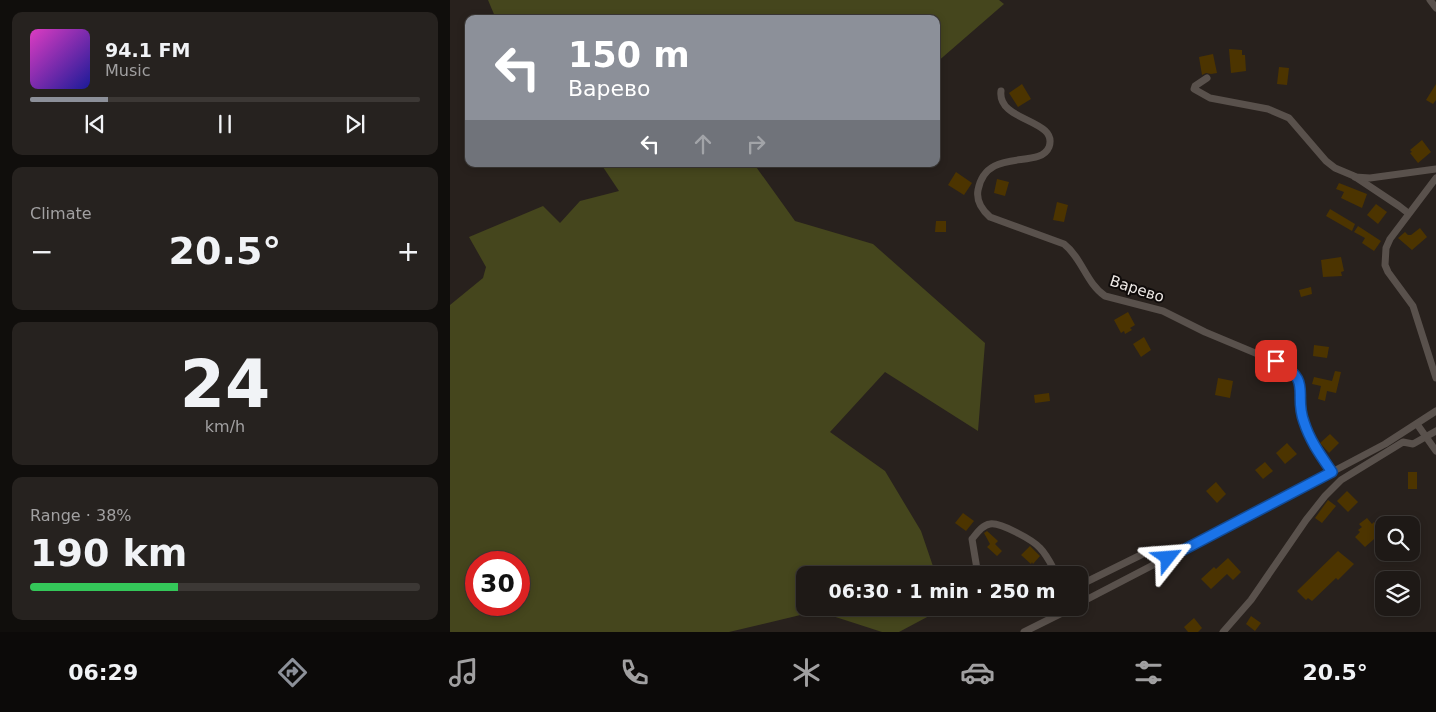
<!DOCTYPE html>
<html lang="en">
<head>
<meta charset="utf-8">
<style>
  :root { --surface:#1e1916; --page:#26221f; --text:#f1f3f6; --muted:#a1a0a1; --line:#3c3835; --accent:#8c9099 }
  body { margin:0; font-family:"DejaVu Sans",sans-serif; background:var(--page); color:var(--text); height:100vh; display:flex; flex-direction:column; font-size:19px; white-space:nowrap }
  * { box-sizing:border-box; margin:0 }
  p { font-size:16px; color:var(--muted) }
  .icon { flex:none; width:28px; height:28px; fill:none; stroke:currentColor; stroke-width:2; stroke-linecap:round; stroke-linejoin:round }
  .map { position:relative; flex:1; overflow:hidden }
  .drawer { display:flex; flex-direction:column; gap:12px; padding:12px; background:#100e0c; width:450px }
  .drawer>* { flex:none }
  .banner { position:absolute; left:15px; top:15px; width:475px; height:152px; border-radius:10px; box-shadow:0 2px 8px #0003,0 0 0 1px var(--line); background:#8c9099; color:#fff; overflow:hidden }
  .buttons { position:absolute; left:925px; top:516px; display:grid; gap:10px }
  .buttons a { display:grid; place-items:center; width:45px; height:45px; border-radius:10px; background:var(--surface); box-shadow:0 2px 8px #0003,0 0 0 1px var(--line); font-size:25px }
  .speed { position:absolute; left:15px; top:551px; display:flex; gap:10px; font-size:25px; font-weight:700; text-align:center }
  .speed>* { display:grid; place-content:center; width:65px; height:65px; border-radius:50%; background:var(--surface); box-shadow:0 2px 8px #0003,0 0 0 1px var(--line); line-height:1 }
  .speed .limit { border:8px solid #d22; background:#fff; color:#111 }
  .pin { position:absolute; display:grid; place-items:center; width:42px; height:42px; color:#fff; margin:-21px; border-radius:10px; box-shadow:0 2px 8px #0006 }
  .me { position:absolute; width:55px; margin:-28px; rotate:62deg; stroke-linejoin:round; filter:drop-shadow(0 0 4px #0008) }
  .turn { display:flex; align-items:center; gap:18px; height:105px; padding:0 20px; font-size:22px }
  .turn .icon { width:65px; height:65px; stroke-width:2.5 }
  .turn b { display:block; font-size:35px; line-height:42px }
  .lanes { display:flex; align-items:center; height:48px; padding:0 20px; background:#0003; justify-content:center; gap:25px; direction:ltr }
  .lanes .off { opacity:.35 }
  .big { font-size:38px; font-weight:700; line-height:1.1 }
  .drawer .tile { flex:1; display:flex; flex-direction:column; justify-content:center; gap:8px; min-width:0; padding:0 18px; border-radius:10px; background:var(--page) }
  .drawer .dial { align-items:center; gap:0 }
  .dial b { font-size:65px; line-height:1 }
  .song { display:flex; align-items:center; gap:15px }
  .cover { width:60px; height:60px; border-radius:8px; background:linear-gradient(135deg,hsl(310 70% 55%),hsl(240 70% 35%)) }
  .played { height:5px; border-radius:2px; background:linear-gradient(90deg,var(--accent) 20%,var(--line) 20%) }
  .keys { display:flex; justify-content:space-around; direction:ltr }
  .heat { display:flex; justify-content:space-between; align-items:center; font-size:28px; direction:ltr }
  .charge { height:8px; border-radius:4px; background:linear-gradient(90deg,#34c759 38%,var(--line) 0) }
  .trip { position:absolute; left:346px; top:566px; width:292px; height:50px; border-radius:10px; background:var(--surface); box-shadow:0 2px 8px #0003,0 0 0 1px var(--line); font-weight:700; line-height:50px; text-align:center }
  .tabs { display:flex; height:80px; justify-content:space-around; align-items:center; background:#0c0a09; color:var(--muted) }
  .tabs .icon { width:35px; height:35px }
  .tabs .on { color:var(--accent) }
  .tabs b { font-size:22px; color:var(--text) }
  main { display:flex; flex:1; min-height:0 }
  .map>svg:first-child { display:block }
  .green { fill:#45461d; fill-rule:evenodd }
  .building { fill:#4c3400 }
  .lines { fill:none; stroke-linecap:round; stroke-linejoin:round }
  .minor { stroke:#59514c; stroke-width:7 }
  .route-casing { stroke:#114b97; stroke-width:12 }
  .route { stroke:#1a73e8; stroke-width:9 }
  .labels { text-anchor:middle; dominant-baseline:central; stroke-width:4; stroke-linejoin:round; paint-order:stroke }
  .street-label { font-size:15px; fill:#eee9e6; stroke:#0f0b0a }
</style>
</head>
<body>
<main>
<section class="drawer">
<div class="tile">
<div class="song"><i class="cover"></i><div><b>94.1 FM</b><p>Music</p></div></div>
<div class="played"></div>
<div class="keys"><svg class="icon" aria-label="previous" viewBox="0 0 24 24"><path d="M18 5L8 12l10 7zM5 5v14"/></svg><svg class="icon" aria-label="pause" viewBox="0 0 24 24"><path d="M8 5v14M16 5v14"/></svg><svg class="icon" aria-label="next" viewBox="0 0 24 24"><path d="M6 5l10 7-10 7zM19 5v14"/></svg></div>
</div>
<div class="tile"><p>Climate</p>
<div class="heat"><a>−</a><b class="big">20.5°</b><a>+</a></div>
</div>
<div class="tile dial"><b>24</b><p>km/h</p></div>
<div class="tile"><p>Range · 38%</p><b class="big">190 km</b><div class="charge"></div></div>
</section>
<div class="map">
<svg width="986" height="632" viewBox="0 0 986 632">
  <rect width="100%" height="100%" fill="#28211d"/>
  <g class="green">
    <path d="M38,0H549L554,4L486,63V19H46Z"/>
    <path d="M151,164H304L345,221L423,244L535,343L528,431L435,372L380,432L435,471L471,531L486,575H355V608H494L449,632H432L367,611L279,632H0V305L33,278L36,267L19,237L93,206L110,223L130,201L169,191ZM26,562H69V605H26Z"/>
  </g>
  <g class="building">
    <path d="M779,49L792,50V55H795L796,71L781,73Z"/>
    <path d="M763,54L767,73L761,74L756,73L752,75L749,57Z"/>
    <path d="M829,67L839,68L837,85L827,84Z"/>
    <path d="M572,84L581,99L568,107L559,93Z"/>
    <path d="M986,84V100L983,104L976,100Z"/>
    <path d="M972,140L981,152L968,163L960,153L962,152L960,150Z"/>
    <path d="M506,172L522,183L514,195L498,185Z"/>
    <path d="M547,179L559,182L555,196L544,193Z"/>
    <path d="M889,183L917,194L912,208L891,198L894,192L886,189Z"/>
    <path d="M607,202L618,205L614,222L603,220Z"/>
    <path d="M926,204L937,212L928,224L917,215Z"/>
    <path d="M880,209L905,224L902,231L876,216Z"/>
    <path d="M486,221H496V232H485Z"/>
    <path d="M908,226L931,241L924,251L912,243L915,238L904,232Z"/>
    <path d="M970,228L977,237L962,250L948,238L955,232L958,235H961Z"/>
    <path d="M891,257L894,271L891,272L892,276L873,277L871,260Z"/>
    <path d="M861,287L862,294L851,297L849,290Z"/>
    <path d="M678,312L685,325L680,328L682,330L675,334L674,331L671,333L664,320Z"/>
    <path d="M694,337L701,350L691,357L683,344Z"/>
    <path d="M864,345L879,347L877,358L863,356Z"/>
    <path d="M885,371L891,372L886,393L877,391L875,401L868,399L871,386L862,384L864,377L882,381Z"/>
    <path d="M768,378L783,381L780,398L765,395Z"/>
    <path d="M599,393L600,401L585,403L584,395Z"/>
    <path d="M880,434L889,443L879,453L870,443Z"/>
    <path d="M837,443L847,454L835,464L826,453Z"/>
    <path d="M815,462L823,471L813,479L805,470Z"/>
    <rect x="958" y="472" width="9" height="17"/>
    <path d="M766,482L776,494L767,503L756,491Z"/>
    <path d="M897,491L908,502L898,512L887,501Z"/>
    <path d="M878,500L886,506L872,523L865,518Z"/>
    <path d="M513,513L524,521L516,531L505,523Z"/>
    <path d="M917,518L922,524L924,522L929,528L927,529L931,533L915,547L905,537L910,532L908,530L912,527L909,524Z"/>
    <path d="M537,531L548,541L545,544L552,551L547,556L537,547L540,544L534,533Z"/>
    <path d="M580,546L590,556L583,564L582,562L581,564L571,555Z"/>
    <path d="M888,551L904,564L888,580L886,578L862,601L858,598L856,600L847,591Z"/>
    <path d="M778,558L791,572L783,580L777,574L761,589L751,579L764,567L766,569Z"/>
    <path d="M566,566L575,575H556Z"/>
    <path d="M801,616L811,623L805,631L796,624Z"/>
    <path d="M744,618L752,628L748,632H738L734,627Z"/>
  </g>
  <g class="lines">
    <g class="minor">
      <path d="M980,0L986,8"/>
      <path d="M757,78L745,86L744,89L760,98L818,109L839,118L876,161L885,168L904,176L949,206L958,213"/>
      <path d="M551,91C547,122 609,119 599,147C590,170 536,146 528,190C526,201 532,210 540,217L614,244C632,258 636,283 655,296L713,311L755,332L834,365L848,378L851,386L850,409L854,423L869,455L882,472"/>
      <path d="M905,177L920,178L986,169"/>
      <path d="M986,178L940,239L936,248L935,265L938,272L963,306L986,378"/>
      <path d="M967,424L986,451"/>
      <path d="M528,575L522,539C527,533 532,525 540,524C550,522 583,540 590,548C597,555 602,566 607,575"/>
      <path d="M630,585L703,549L712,551L717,558"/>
      <path d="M630,603L882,472L935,444L986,411"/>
      <path d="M574,632L622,608"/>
      <path d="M773,632L801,600L856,520L875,496L891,480L953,442L963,444L986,431"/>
    </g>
  </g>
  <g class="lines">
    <defs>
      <path id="route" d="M718,558L882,472C871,456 860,441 854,422C843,393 864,381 826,361"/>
    </defs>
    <use href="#route" class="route-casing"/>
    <use href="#route" class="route"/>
  </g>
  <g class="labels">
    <g class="street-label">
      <text transform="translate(687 289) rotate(18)">Варево</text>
    </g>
  </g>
</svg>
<div class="buttons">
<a><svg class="icon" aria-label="search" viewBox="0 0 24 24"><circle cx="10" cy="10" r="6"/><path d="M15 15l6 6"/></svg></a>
<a><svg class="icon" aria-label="layers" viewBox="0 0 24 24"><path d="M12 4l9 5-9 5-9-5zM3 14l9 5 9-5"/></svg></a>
</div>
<div class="speed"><div class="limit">30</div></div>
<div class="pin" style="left:826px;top:361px;background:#d93025"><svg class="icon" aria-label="arrive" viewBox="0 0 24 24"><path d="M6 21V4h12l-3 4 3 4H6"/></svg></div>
<svg class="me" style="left:718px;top:558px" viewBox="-20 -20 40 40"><path d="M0-17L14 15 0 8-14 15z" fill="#1a73e8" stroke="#fff" stroke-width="4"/></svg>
<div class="trip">06:30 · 1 min · 250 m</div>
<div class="banner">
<div class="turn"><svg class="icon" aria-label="left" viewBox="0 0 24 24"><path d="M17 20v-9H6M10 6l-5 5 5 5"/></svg><div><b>150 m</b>Варево</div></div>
<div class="lanes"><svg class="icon" aria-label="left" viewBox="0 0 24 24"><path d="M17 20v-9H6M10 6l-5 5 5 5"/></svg><svg class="icon off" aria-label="ahead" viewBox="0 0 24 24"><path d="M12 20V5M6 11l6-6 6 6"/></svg><svg class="icon off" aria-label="right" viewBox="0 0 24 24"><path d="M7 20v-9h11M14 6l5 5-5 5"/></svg></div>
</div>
</div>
</main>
<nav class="tabs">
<b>06:29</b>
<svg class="icon on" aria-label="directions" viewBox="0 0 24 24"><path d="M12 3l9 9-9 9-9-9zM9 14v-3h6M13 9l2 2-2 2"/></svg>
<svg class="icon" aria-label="music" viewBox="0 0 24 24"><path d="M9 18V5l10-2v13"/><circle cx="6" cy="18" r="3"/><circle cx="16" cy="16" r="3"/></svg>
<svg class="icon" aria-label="phone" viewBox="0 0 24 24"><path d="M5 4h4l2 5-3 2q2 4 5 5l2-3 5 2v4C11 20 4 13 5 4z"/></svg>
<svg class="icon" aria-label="climate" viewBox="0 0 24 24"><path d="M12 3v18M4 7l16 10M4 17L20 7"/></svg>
<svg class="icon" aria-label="car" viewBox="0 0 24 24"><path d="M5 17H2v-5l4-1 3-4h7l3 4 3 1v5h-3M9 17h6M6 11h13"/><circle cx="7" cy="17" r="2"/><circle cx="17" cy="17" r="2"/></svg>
<svg class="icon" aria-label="filters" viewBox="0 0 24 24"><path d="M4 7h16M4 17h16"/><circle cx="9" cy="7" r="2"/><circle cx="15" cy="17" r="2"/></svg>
<b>20.5°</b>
</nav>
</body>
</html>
